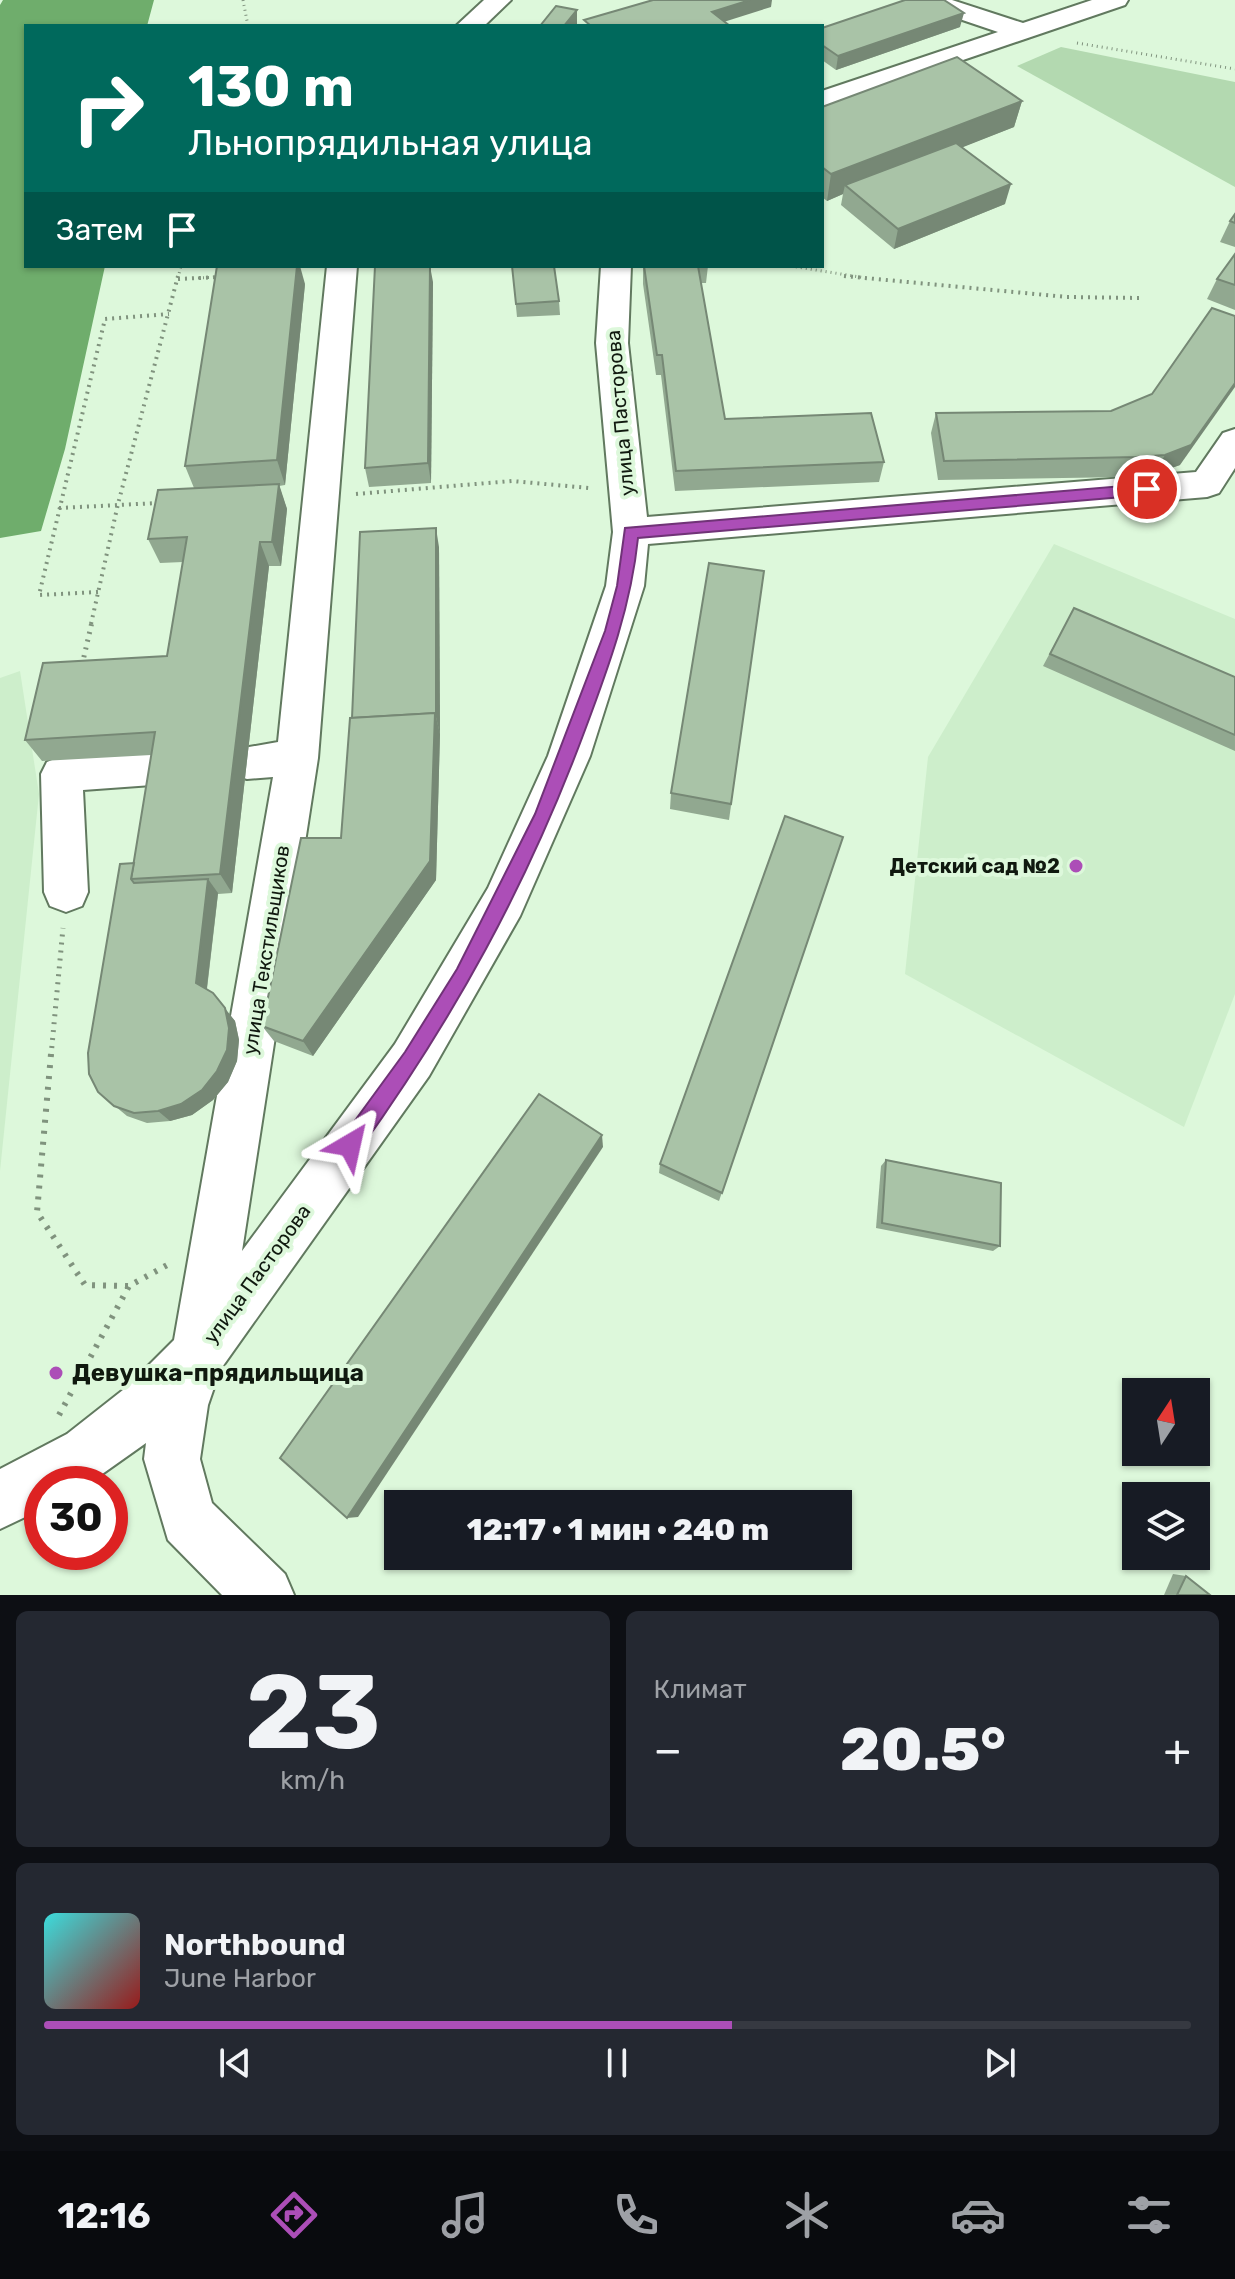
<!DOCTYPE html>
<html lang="ru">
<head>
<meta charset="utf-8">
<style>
  :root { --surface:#171b24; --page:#242831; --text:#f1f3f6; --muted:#9ea1a6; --line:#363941; --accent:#ac4eb7 }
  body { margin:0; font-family:Rubik,sans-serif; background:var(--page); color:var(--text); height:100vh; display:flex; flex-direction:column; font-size:30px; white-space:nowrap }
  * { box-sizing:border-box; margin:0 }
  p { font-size:26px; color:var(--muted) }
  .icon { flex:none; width:44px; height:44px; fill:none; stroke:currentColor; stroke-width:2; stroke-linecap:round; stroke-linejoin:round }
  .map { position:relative; height:1595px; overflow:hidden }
  .panel { display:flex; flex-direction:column; gap:16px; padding:16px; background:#0d0f14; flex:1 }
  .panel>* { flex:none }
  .top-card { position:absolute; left:24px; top:24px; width:800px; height:244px; border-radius:0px; box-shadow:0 2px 6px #0004; background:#00695c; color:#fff; overflow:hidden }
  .needle { width:52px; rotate:12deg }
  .controls { position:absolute; left:1122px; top:1378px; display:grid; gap:16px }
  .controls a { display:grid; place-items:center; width:88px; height:88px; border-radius:0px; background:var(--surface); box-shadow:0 2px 6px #0004; font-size:40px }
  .speed { position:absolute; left:24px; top:1466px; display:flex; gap:16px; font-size:40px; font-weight:700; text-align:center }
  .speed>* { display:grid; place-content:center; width:104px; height:104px; border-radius:50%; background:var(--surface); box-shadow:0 2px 6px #0004; line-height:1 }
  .speed .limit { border:12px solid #d22; background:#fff; color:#111 }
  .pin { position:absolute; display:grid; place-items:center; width:68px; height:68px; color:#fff; margin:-34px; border:4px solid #fff; border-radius:50%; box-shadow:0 2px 8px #0007 }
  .me { position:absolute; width:88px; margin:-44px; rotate:36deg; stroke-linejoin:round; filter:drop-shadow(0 0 6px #0008) }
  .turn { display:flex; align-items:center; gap:28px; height:168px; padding:0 32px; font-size:36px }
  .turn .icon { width:104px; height:104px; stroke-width:2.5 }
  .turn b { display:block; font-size:56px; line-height:68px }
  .then { display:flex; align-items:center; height:76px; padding:0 32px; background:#0003; gap:16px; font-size:30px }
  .big { font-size:60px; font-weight:800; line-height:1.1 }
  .panel .widget { flex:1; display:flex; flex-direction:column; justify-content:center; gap:12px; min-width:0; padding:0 28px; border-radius:12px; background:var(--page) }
  .panel .dial { align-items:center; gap:0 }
  .dial b { font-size:104px; line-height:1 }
  .song { display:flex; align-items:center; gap:24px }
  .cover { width:96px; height:96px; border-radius:12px; background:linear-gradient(135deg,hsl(180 70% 55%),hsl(0 70% 35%)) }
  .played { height:8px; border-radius:4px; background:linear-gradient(90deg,var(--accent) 60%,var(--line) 60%) }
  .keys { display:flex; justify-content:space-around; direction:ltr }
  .heat { display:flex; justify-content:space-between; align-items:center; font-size:44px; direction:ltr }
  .panel .tiles { flex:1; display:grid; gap:16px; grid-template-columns:1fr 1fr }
  .widget:last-child { grid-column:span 2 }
  .trip { position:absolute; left:384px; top:1490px; width:468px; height:80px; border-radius:0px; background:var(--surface); box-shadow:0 2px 6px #0004; font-weight:800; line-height:80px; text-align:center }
  .dock { display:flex; height:128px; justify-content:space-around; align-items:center; background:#090b0e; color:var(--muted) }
  .dock .icon { width:56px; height:56px }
  .dock .current { color:var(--accent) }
  .dock b { font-size:36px; color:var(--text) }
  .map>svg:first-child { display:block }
  .built { fill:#cdeecb }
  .green { fill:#b3d9b0 }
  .water { fill:#6fad6c }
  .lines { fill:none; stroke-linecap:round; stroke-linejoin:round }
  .minor-casing { stroke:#61795f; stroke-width:4 }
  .path-far3 { stroke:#80937e; stroke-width:3; stroke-dasharray:1 4; stroke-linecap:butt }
  .path-far2 { stroke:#80937e; stroke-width:4; stroke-dasharray:2 5; stroke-linecap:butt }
  .path-far1 { stroke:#80937e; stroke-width:5; stroke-dasharray:2 6; stroke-linecap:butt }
  .path { stroke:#80937e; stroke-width:6; stroke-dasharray:3 8; stroke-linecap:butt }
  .minor { fill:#fff; fill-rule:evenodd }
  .wall { fill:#91a890 }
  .shaded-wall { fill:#768875 }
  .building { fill:#a9c3a7; stroke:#768875; stroke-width:2 }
  .route { fill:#ac4eb7; stroke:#703377; stroke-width:2 }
  .poi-dot { fill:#ac4eb7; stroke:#ddf8db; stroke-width:3 }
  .labels { text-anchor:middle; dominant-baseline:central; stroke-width:8; stroke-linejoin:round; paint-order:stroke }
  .street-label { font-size:20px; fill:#10190f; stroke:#ddf8db }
  .poi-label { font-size:20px; font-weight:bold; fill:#10190f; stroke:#ddf8db; text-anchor:end }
  .near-poi-label { font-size:24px; font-weight:bold; fill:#10190f; stroke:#ddf8db; text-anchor:start }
</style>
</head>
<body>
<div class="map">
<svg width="1235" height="1595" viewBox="0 0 1235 1595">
  <rect width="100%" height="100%" fill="#ddf8db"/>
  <g class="built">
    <path d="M1054,544L1235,619V994L1184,1127L905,974L928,757Z"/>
    <path d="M20,671L39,794L0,1171V678Z"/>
  </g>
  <path class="green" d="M1061,47L1235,82V187L1017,66Z"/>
  <path class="water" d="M3,0H154L147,26H26V266H105L65,449L41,531L0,538V5Z"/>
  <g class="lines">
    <defs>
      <g id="minor">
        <path d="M484,0H511L484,26H456Z"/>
        <path d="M915,0H952L1023,23L1092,0H1128L1125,5L822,108V91L998,32L918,5Z"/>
        <path d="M327,266H357L318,758L242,1251L395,1044L488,888L548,756L606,586L613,532L596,343L601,266H631L628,343L647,517L1196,472L1223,433L1235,429V468L1219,493L1207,497L648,544L644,586L590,756L520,916L429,1076L220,1370L208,1405L200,1459L212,1503L285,1574L294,1595H222L168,1540L144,1459L146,1443L88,1484H42V1509L0,1529V1469L67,1434L128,1386L174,1340L273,777L247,779L232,774L226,762L232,750L278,742Z"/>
        <path d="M166,750L181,755L187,767L181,779L166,784L83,790L88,892L82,906L66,912L50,906L44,892L41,774L47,762L62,756Z"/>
      </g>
    </defs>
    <use href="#minor" class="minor-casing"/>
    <g class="path-far3">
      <path d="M243,0L248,26"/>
      <path d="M1077,43L1235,69"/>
      <path d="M791,266L866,278"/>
      <path d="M178,278L181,266"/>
      <path d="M198,278L221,277"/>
    </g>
    <g class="path-far2">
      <path d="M844,276L1067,297L1140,298"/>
      <path d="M178,279L221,277"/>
      <path d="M356,494L512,481L589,488"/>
      <path d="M59,508L158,503"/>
      <path d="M98,592L39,595L105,319L169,314"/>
      <path d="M91,624L118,504L178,276"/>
    </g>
    <g class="path-far1">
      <path d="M82,665L92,622"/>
      <path d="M51,1056L63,928"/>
    </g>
    <g class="path">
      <path d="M51,1054L37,1212L85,1285L129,1286L169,1264"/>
      <path d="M59,1415L129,1286"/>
    </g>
    <use href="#minor" class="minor"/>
  </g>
  <g class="wall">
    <path d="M960,27L836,70L822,60V28Z"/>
    <path d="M1022,101L1014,127L962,147L1005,204L894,249L841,205L843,194L827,201L822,197V107Z"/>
    <path d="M1235,214V247L1220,242L1230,221Z"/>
    <path d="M1235,254V310L1207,299L1217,279Z"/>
    <path d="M512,266L559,301L560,315L517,317Z"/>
    <path d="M643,266H708L706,283H701L725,419L884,462L879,482L675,491L661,375H656L643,284Z"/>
    <path d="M433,282L431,483L369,487L365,468Z"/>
    <path d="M305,284L285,485L279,486L287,509L281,566H269L232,893L218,894L207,989L235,1021L239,1040L237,1061L228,1082L213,1100L192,1115L170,1121L147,1123L127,1116L98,1092L151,755L42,761L25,740L167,656L183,562L160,563L148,539L194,488L185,466Z"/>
    <path d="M1152,394L1180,465L1154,474L1126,477L938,480L931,433L936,413L1111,411Z"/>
    <path d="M439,547L440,734L436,880L313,1056L274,1041L262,1026L341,838L352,718Z"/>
    <path d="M764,571L729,820L670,809L671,793Z"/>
    <path d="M1074,608L1235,677V751L1043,666Z"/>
    <path d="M843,837L719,1201L659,1173L660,1164Z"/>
    <path d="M886,1160L1000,1246L993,1251L876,1228L881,1166Z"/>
    <path d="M1173,1574L1186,1576L1210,1595H1164Z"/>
  </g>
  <g class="shaded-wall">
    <path d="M750,0H772L771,7L711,26L712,12Z"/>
    <path d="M577,10V24L575,26H564Z"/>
    <path d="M964,13L960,27L836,70L838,56Z"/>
    <path d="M1022,101L1014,127L852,191L845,185L843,194L827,201L831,174Z"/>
    <path d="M1011,184L1005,204L894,249L898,229Z"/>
    <path d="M297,266H300L305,284L285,485L277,460Z"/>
    <path d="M430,266L433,282L431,483L428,463Z"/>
    <path d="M1235,383V387L1180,465L1154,474L1165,455Z"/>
    <path d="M279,484L287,509L281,566L272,542Z"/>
    <path d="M436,528L439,547L440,734L436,717Z"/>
    <path d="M260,542L269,566L232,893L220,874Z"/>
    <path d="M435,713L440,734L436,880L313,1056L303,1041Z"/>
    <path d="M208,879L218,893L206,995L196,983Z"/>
    <path d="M213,993L235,1021L239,1040L237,1061L228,1082L213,1100L192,1115L170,1121L158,1111Z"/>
    <path d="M602,1135L603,1147L358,1517L347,1518Z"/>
  </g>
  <g class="building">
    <path d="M653,0H750L712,12L730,26H671L669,25L665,26H591L584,20Z"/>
    <path d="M905,0H944L964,13L838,56L822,45V28Z"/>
    <path d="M556,6L577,10L564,26H540Z"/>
    <path d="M957,57L1022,101L831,174L822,167V107Z"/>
    <path d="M956,143L1011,184L898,229L845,185Z"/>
    <path d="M1235,214V223L1230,221Z"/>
    <path d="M1235,254V285L1217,279Z"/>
    <path d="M217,266H297L277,460L185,466Z"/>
    <path d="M375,266H430L428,463L365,468Z"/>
    <path d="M512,266H554L559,301L516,304Z"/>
    <path d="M644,266H698L725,419L871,413L884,462L676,471L662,355H657Z"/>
    <path d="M1212,308L1235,316V383L1191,445L1165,455L1136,457L944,461L936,413L1111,411L1152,394Z"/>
    <path d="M279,484L272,542H260L220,874L131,879L155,732L25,740L43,663L167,656L187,537L148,539L158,490Z"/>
    <path d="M436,528V717L435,713L352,718L360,532Z"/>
    <path d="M709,563L764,571L731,804L671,793Z"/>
    <path d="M1074,608L1235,677V735L1050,654Z"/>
    <path d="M435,713L430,861L303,1041L262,1026L301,838H341L350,718Z"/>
    <path d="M785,816L843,837L722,1193L660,1164Z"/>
    <path d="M134,863L131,879L134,883L208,879L196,983L213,993L225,1008L229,1028L227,1050L217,1071L202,1090L181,1104L158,1111L134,1113L114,1106L98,1092L89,1074L88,1053L120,864Z"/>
    <path d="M539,1094L602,1135L347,1518L280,1458Z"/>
    <path d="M886,1160L1001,1183L1000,1246L882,1223Z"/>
    <path d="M1186,1576L1210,1595H1177Z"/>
  </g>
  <path class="route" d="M1147,484L1154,489L1147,495L638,538C631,606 609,666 585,730C527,886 454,1018 358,1152L350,1156L343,1152L340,1145L343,1137L405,1052L457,969L535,814L605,631L617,586L625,528Z"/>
  <g class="poi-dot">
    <circle cx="1076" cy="866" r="8"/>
    <circle cx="56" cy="1373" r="8"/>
  </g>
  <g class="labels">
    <g class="street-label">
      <text transform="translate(620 413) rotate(-95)">улица Пасторова</text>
      <text transform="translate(266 950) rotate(-81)">улица Текстильщиков</text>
      <text transform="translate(257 1274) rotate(-54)">улица Пасторова</text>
    </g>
    <g class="poi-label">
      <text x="1060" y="866">Детский сад №2</text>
    </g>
    <g class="near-poi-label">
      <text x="72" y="1373">Девушка-прядильщица</text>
    </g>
  </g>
</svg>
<div class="controls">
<a><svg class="needle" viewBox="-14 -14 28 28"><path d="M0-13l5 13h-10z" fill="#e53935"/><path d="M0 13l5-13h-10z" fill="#9ea1a6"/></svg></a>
<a><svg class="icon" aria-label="layers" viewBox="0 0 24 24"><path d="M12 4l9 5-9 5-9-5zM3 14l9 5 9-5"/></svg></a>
</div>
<div class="speed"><div class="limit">30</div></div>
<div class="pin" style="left:1147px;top:489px;background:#d93025"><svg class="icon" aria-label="arrive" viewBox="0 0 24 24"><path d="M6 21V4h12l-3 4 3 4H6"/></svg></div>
<svg class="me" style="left:350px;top:1145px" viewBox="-20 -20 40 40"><path d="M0-17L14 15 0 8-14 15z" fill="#ac4eb7" stroke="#fff" stroke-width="4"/></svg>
<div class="trip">12:17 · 1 мин · 240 m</div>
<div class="top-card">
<div class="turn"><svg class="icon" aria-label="right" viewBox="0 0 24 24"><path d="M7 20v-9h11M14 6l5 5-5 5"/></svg><div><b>130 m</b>Льнопрядильная улица</div></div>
<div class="then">Затем<svg class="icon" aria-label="arrive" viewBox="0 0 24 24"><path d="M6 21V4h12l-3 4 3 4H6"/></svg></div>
</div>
</div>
<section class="panel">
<div class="tiles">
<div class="widget dial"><b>23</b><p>km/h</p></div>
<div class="widget"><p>Климат</p>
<div class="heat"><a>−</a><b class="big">20.5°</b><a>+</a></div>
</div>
<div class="widget">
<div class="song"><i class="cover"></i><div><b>Northbound</b><p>June Harbor</p></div></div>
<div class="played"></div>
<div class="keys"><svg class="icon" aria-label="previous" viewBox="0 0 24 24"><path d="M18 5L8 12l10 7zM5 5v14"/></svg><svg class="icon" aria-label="pause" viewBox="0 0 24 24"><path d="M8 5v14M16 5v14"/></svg><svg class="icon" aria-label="next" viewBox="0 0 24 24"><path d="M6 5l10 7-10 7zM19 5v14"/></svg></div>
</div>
</div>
</section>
<nav class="dock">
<b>12:16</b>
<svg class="icon current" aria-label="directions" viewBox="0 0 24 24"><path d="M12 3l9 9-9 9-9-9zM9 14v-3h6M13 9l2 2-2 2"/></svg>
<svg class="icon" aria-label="music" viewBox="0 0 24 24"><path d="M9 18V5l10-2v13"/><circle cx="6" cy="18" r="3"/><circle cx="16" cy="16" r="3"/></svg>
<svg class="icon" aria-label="phone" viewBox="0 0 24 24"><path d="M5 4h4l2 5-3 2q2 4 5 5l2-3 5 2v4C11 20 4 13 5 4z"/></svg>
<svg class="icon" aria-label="climate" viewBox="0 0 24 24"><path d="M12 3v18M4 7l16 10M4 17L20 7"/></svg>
<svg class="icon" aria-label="car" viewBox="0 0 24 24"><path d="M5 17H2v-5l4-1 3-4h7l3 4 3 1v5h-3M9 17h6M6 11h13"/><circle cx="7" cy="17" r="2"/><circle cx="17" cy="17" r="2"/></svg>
<svg class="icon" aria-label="filters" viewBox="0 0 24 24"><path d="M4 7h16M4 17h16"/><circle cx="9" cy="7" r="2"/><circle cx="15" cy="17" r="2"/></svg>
</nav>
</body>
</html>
